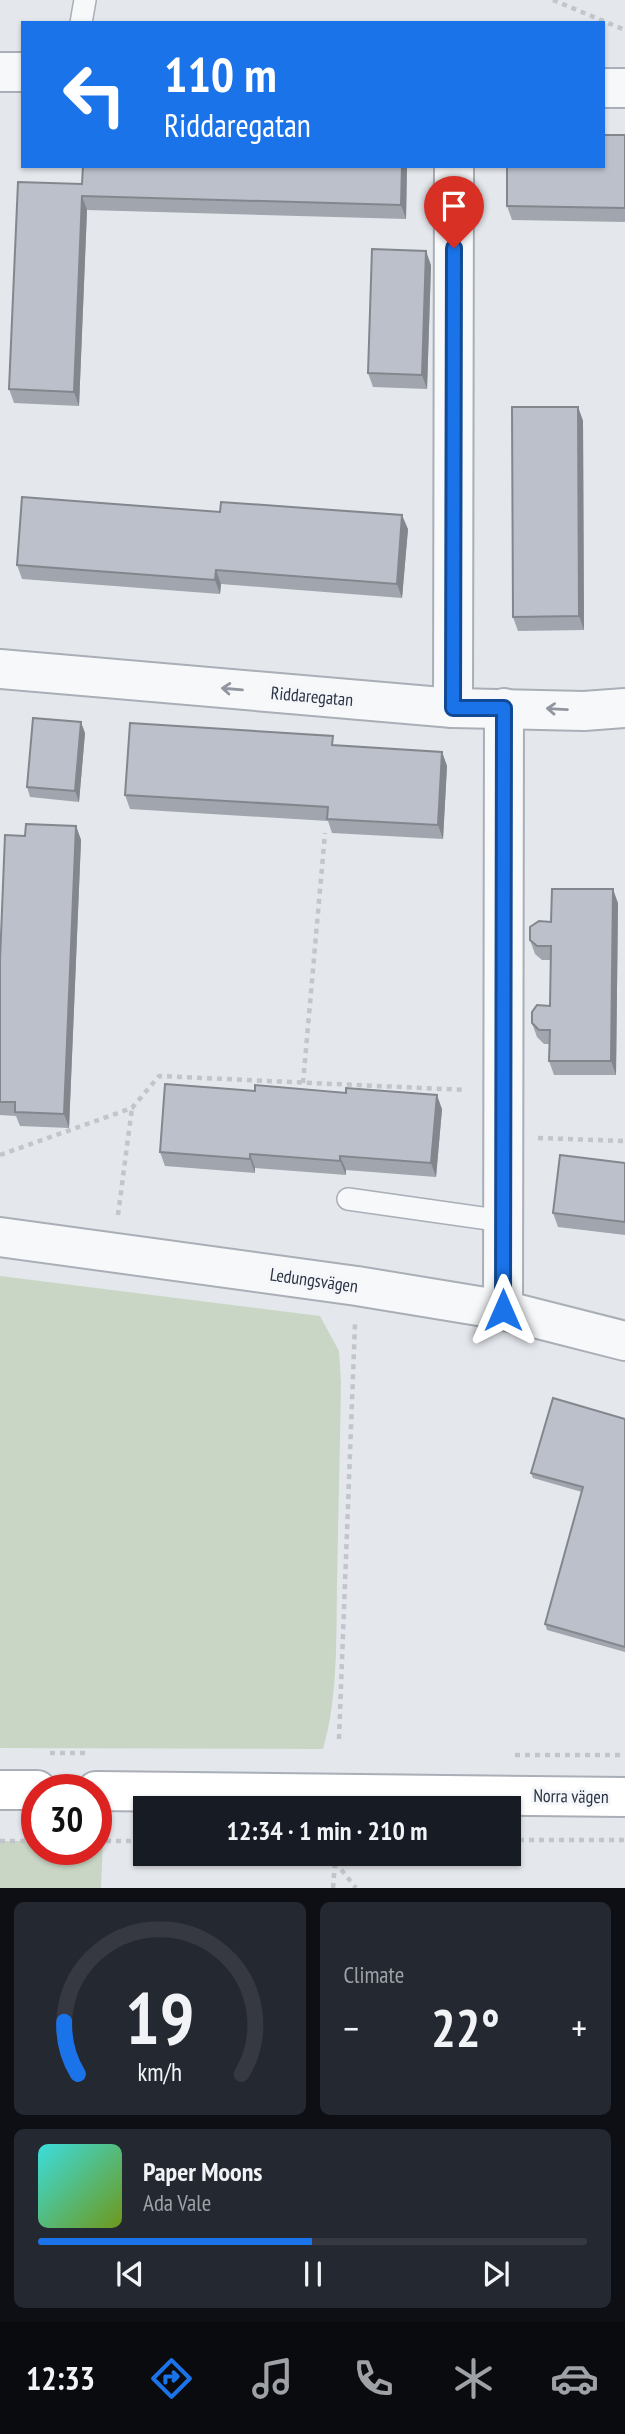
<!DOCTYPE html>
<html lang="en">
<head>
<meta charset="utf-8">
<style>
  :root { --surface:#171b24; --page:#242831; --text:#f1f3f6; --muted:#9ea1a6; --line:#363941; --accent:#1a73e8 }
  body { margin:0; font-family:"PT Sans Narrow",sans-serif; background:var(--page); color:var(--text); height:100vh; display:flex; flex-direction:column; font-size:26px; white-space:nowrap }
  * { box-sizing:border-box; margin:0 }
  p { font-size:23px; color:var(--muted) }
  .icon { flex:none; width:38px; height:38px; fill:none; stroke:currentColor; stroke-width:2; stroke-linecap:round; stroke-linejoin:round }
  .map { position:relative; height:1888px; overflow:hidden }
  .side { display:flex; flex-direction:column; gap:14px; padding:14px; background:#0d0f14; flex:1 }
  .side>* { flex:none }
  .hud { position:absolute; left:21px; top:21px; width:584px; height:147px; border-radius:0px; box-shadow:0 2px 5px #0004; background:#1a73e8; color:#fff; overflow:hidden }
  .speed { position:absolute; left:21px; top:1774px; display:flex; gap:14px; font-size:35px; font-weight:700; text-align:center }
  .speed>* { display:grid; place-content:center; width:91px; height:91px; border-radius:50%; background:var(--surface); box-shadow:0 2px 5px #0004; line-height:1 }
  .speed .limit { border:10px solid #d22; background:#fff; color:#111 }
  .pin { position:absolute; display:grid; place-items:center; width:60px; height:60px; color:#fff; margin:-72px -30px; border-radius:50% 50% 50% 0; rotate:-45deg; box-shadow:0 0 7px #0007 }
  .pin .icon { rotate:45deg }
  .me { position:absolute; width:77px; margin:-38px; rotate:0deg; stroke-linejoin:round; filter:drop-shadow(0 0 5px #0008) }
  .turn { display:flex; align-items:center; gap:24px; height:147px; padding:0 28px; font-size:32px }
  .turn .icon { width:91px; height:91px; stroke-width:2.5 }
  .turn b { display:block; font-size:49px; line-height:60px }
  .big { font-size:52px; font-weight:700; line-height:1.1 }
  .side .card { flex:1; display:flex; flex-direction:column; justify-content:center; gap:10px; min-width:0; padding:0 24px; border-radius:10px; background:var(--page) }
  .side .dial { align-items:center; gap:0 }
  .dial svg { height:182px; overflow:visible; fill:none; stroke:var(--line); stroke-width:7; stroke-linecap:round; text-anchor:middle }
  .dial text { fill:var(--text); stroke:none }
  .song { display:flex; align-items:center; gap:21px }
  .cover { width:84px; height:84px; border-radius:10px; background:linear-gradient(135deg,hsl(180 70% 55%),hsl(80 70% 35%)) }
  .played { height:7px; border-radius:4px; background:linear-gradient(90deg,var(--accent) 50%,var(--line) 50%) }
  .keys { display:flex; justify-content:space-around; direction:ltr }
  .heat { display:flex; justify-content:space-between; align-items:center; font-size:38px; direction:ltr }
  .side .tiles { flex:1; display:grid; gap:14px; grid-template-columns:1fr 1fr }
  .card:last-child { grid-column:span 2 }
  .trip { position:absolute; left:133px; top:1796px; width:388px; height:70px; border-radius:0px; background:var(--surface); box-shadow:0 2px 5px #0004; font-weight:700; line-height:70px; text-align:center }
  .tab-bar { display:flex; height:112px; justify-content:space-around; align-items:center; background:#090b0e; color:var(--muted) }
  .tab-bar .icon { width:49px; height:49px }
  .tab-bar .active { color:var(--accent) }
  .tab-bar b { font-size:32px; color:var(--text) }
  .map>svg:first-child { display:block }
  .green { fill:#c9d6c5 }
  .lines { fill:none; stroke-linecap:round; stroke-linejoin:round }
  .lane-casing { stroke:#a9aeb7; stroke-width:24 }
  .street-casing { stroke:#a9aeb7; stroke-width:42 }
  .secondary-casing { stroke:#a9aeb7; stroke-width:42 }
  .path { stroke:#c2c5cb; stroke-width:4.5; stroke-dasharray:5 5; stroke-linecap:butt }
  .lane { stroke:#f7f8fa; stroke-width:21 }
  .street { stroke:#f7f8fa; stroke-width:38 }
  .secondary { stroke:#fff; stroke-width:38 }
  .wall { fill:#a1a5ae }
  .shaded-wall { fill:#83868d }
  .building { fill:#bbc0ca; stroke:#83868d; stroke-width:2 }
  .oneway { stroke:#9196a0 }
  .route-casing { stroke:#114b97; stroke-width:18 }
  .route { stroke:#1a73e8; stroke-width:12 }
  .labels { text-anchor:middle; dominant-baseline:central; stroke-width:6; stroke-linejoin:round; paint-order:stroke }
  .street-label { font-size:18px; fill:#2b3445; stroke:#f4f6f9 }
</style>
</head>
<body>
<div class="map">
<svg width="625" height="1888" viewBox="0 0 625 1888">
  <rect width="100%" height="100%" fill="#e4e7ec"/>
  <g class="green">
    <path d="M0,1276L320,1316L339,1351L341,1383C340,1452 338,1520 337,1588C336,1641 338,1698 323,1749L0,1748Z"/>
    <path d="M0,1841H37V1850H96V1841H103L101,1888H0Z"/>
  </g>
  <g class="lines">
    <defs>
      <g id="lane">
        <path d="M81,23L85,0"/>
        <path d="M348,1199L503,1221"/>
      </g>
      <g id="street">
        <path d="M0,72H23"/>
        <path d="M604,88H625"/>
        <path d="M0,669L453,708L584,711L625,708"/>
        <path d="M453,708L454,166"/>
        <path d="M0,1237L357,1286L503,1310L625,1341"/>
        <path d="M503,1310L504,708"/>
      </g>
      <g id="secondary">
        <path d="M0,1790H37"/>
        <path d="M96,1791L625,1797"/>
      </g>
    </defs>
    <use href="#lane" class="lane-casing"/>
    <use href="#street" class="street-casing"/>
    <use href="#secondary" class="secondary-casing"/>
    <g class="path">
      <path d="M553,0L625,30"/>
      <path d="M303,1083L325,833"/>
      <path d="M538,1138L625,1141"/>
      <path d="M0,1155L132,1108L159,1076L466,1090"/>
      <path d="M118,1215L132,1108"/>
      <path d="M339,1739L355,1324"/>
      <path d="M50,1753H87"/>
      <path d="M515,1755H625"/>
      <path d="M509,1840H625"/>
      <path d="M0,1841H37"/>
      <path d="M96,1841H145"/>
      <path d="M335,1862L356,1888"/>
      <path d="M333,1888L335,1863"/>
    </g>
    <use href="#lane" class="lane"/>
    <use href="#street" class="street"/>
    <use href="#secondary" class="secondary"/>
  </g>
  <g class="wall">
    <path d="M625,135V222L512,220L507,206Z"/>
    <path d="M407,166L406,219L87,210L79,406L14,403L9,389L82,184Z"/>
    <path d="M431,265L427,389L373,387L368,373Z"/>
    <path d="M578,407L583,421L584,630L518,631L513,617Z"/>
    <path d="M408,529L402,598L221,584L220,594L22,579L17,565Z"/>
    <path d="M85,733L79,802L30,797L27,787Z"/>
    <path d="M336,745L442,752L447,766L443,839L332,833L328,821L130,809L125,795Z"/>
    <path d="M76,826L81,840L69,1128L20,1126L16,1116L0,1115V960L25,836Z"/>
    <path d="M618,903L616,1075H554L549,1061L550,1044H544L537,1037L532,1023L550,1006L551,960H542L535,954L530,940L551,922Z"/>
    <path d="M442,1109L436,1177L346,1170V1175L255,1168V1173L165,1166L160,1152Z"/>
    <path d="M625,1163V1235L558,1227L553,1213Z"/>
    <path d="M625,1419V1652L547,1630L545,1624L582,1492L533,1478L531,1473Z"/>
  </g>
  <g class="shaded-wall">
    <path d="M402,166H407L406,219L401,205Z"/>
    <path d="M82,196L87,210L79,406L74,392Z"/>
    <path d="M426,251L431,265L427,389L422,375Z"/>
    <path d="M578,407L583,421L584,630L579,616Z"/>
    <path d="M402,515L408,529L402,598L397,584Z"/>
    <path d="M216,570L221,584L220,594L215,580Z"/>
    <path d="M81,722L85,733L79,802L75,791Z"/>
    <path d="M442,752L447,766L443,839L438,825Z"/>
    <path d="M76,826L81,840L69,1128L64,1114Z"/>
    <path d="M613,889L618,903L616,1075L611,1061Z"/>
    <path d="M437,1095L442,1109L436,1177L431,1163Z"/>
    <path d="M250,1154L255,1168V1173L250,1159Z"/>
    <path d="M340,1156L346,1170V1175L340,1161Z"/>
  </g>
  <g class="building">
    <path d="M604,135H625V208L507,206V166H604Z"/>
    <path d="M83,166H402L401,205L82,196L74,392L9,389L18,182L82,184Z"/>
    <path d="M372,249L426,251L422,375L368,373Z"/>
    <path d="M512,407H578L579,616L513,617Z"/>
    <path d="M22,497L220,512L221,502L402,515L397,584L216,570L215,580L17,565Z"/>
    <path d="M33,718L81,722L75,791L27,787Z"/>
    <path d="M130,723L333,736L332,745L442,752L438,825L327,819L328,807L125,795Z"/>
    <path d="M26,824L76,826L64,1114L15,1112V1102H0V960L5,835L25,836Z"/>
    <path d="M552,889H613L611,1061H549L550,1030H539L532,1023V1012L537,1005L550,1006L551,946H537L530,940V927L539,921L551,922Z"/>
    <path d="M165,1084L255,1091V1085L346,1093V1088L437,1095L431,1163L340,1156V1161L250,1154V1159L160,1152Z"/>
    <path d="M560,1155L625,1163V1222L553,1213Z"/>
    <path d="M553,1398L625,1419V1647L545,1624L583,1487L531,1473Z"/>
  </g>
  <defs><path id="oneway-shaft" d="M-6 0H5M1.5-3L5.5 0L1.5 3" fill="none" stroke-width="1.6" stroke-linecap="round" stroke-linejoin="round" transform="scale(1.75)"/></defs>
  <g class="oneway">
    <use href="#oneway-shaft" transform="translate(232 689) rotate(-175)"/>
    <use href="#oneway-shaft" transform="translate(557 709) rotate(-177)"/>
  </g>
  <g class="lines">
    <defs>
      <path id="route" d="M454,248L453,708H504L503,1310"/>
    </defs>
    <use href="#route" class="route-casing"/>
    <use href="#route" class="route"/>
  </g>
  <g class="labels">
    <g class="street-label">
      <text transform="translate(312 696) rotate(5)">Riddaregatan</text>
      <text transform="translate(314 1280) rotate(8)">Ledungsvägen</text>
      <text transform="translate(571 1796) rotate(1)">Norra vägen</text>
    </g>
  </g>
</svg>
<div class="speed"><div class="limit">30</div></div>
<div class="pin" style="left:454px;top:248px;background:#d93025"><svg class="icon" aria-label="arrive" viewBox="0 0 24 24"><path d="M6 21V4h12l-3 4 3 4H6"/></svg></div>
<svg class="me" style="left:503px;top:1310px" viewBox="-20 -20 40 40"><path d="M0-17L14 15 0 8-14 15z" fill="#1a73e8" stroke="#fff" stroke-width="4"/></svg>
<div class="trip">12:34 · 1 min · 210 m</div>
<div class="hud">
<div class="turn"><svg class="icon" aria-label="left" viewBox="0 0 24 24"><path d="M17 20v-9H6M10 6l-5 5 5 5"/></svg><div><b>110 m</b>Riddaregatan</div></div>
</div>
</div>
<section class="side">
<div class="tiles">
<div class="card dial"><svg viewBox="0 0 100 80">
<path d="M14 69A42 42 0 1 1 86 69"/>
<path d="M14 69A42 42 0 0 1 8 46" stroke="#1a73e8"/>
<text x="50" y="56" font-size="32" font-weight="700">19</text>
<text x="50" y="72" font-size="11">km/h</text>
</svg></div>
<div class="card"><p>Climate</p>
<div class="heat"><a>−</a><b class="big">22°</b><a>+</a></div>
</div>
<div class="card">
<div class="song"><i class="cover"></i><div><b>Paper Moons</b><p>Ada Vale</p></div></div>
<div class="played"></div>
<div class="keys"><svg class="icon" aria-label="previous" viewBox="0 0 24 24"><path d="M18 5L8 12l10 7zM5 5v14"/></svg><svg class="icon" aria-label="pause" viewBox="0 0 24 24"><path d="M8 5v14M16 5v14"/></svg><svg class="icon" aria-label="next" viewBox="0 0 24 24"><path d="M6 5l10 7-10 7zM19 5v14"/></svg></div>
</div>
</div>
</section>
<nav class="tab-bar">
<b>12:33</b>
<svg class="icon active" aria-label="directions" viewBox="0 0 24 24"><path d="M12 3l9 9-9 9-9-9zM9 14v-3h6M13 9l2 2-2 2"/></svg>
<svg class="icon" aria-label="music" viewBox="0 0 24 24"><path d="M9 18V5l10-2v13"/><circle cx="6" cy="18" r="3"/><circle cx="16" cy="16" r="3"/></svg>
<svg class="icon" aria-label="phone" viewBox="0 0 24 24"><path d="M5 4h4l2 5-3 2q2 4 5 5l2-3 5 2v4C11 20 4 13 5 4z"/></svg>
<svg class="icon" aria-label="climate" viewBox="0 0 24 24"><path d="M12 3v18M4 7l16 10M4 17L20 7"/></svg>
<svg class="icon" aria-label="car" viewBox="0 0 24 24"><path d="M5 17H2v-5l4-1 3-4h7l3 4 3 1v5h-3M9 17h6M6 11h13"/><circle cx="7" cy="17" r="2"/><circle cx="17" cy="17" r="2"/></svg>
</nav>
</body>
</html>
